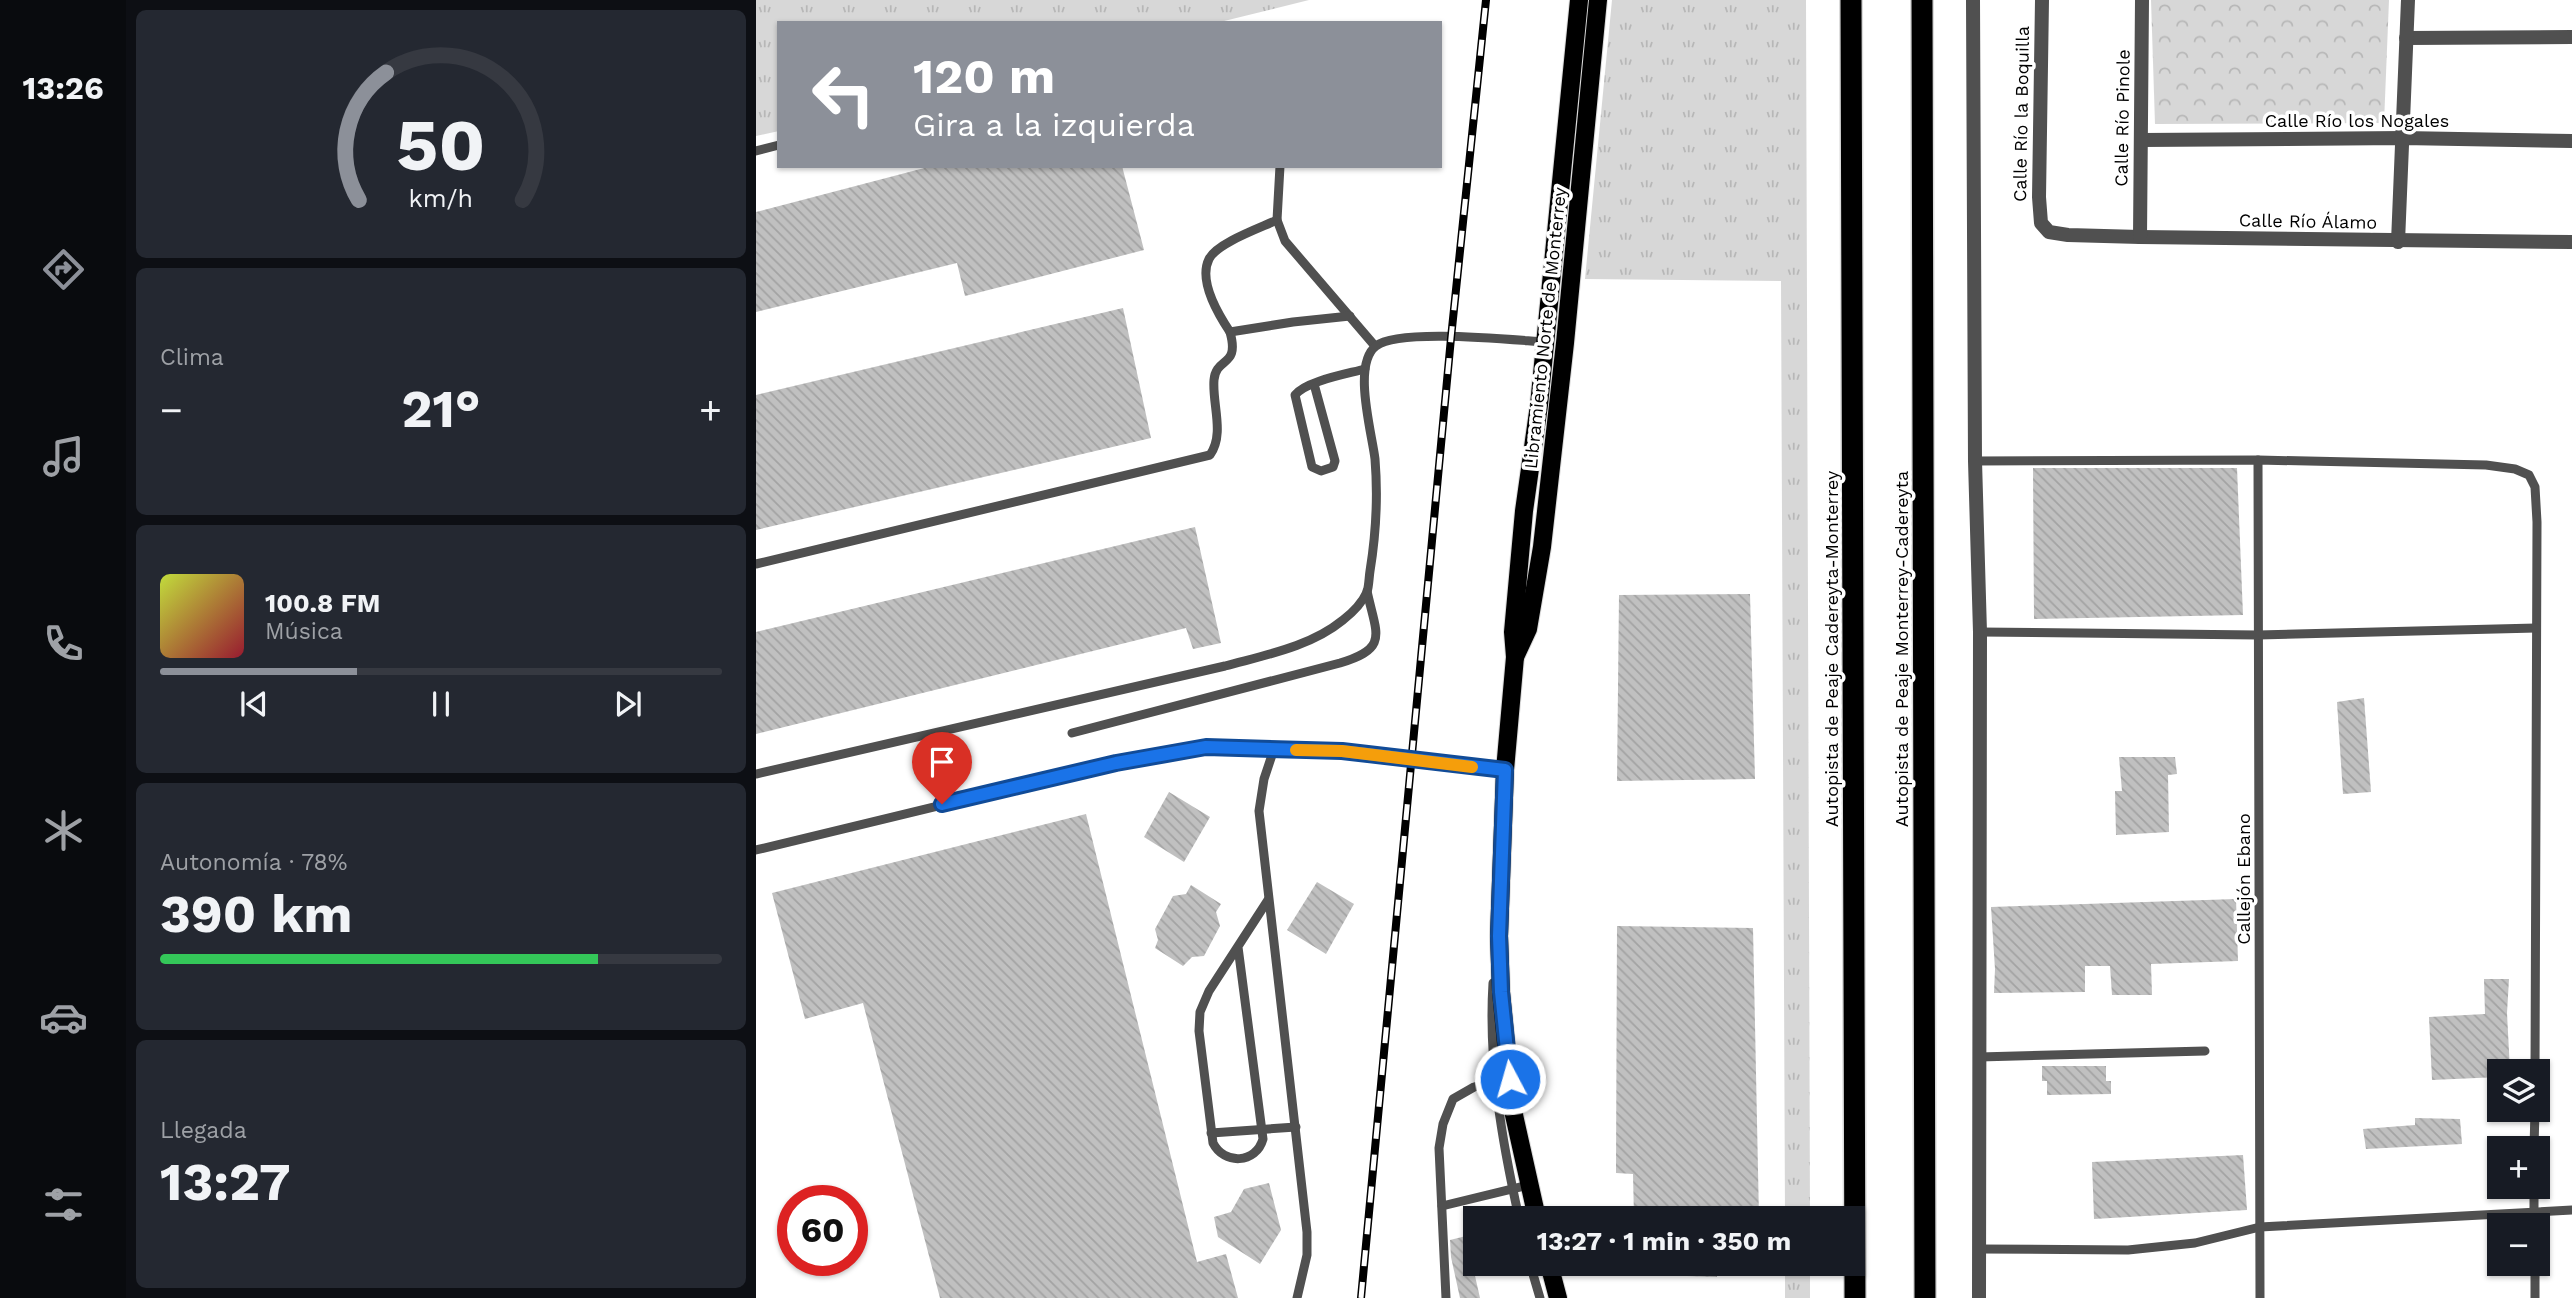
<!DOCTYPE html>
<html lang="es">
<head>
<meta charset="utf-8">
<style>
  :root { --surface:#171b24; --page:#242831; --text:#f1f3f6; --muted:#9ea1a6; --line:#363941; --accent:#8c9099 }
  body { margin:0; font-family:"Work Sans",sans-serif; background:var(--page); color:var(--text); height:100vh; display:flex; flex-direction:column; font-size:26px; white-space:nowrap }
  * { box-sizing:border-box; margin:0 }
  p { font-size:23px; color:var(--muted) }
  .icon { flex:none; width:38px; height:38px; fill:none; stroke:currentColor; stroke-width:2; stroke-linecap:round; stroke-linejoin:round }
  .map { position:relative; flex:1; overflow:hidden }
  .details { display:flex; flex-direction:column; gap:10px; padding:10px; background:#0d0f14; width:630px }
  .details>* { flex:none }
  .hud { position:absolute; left:21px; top:21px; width:665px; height:147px; border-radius:0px; box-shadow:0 2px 5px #0004; background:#8c9099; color:#fff; overflow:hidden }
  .controls { position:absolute; left:1731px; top:1059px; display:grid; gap:14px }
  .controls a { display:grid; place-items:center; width:63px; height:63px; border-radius:0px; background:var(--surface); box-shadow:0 2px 5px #0004; font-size:35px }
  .speed { position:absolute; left:21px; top:1185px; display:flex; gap:14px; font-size:35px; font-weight:700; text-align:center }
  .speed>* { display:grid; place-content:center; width:91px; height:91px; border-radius:50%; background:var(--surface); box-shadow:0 2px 5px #0004; line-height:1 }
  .speed .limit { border:10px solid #d22; background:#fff; color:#111 }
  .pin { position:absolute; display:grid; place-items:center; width:60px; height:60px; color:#fff; margin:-72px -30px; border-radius:50% 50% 50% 0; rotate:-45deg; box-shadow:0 0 7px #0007 }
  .pin .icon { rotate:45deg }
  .me { position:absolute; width:77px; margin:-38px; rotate:354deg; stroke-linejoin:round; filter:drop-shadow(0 0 5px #0008) }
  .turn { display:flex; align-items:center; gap:24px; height:147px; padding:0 21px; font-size:32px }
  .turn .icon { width:91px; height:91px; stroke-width:2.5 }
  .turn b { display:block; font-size:49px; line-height:60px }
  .big { font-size:52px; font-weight:700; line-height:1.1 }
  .details .card { flex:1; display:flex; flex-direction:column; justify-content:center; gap:10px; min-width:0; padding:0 24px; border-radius:10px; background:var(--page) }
  .details .dial { align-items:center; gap:0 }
  .dial svg { height:182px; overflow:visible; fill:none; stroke:var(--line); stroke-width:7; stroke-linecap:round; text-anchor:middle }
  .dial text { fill:var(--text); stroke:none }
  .song { display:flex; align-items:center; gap:21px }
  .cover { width:84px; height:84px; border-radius:10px; background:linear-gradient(135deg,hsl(70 70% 55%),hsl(350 70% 35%)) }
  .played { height:7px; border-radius:4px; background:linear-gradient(90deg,var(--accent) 35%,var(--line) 35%) }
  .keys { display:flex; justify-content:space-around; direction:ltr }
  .heat { display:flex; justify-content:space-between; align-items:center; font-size:38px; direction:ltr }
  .charge { height:10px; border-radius:5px; background:linear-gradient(90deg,#34c759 78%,var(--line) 0) }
  .trip { position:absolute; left:707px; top:1206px; width:402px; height:70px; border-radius:0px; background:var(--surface); box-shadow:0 2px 5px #0004; font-weight:700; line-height:70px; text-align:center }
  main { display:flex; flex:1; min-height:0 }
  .tabs { display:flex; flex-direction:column; width:126px; justify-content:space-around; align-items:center; background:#090b0e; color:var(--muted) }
  .tabs .icon { width:49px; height:49px }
  .tabs .current { color:var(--accent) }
  .tabs b { font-size:32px; color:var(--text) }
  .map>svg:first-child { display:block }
  .grass { fill:url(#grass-tufts) }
  .park { fill:url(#park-crowns) }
  .building { fill:url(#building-back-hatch) }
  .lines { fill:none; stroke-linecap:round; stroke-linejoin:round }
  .primary-casing { stroke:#dbdbdb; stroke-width:20 }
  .motorway-casing { stroke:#dbdbdb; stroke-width:24 }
  .service { stroke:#505050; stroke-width:9 }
  .minor { stroke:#505050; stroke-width:14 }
  .tertiary { stroke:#505050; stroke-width:14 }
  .primary { stroke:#000; stroke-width:18 }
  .motorway { stroke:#000; stroke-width:21 }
  .rail-casing { stroke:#000; stroke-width:8 }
  .rail { stroke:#fff; stroke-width:5; stroke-dasharray:16; stroke-linecap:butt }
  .route-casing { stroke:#114b97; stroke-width:18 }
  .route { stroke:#1a73e8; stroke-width:12 }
  .slow { stroke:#f59e0b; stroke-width:12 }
  .labels { text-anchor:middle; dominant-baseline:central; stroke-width:7; stroke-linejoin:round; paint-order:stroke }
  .street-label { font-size:18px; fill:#000; stroke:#fff }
</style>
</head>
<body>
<main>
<nav class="tabs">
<b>13:26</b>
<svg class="icon current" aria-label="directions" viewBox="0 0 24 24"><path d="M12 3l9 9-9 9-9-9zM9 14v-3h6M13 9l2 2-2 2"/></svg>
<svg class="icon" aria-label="music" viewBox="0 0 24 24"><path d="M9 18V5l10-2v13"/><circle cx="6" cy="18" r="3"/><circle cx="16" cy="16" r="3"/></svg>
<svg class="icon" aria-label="phone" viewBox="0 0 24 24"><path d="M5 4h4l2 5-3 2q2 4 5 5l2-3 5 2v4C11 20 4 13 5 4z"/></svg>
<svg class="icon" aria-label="climate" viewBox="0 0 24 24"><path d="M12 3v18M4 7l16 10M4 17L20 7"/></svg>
<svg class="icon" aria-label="car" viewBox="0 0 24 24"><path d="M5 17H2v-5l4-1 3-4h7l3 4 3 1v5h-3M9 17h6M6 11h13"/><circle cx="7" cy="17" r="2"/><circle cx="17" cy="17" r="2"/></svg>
<svg class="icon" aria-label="filters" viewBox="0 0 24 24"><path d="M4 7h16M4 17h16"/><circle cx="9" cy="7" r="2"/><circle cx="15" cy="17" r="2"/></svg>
</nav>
<section class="details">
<div class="card dial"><svg viewBox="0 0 100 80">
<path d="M14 69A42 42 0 1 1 86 69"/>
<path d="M14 69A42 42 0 0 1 26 13" stroke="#8c9099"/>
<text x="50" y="56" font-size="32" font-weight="700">50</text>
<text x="50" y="72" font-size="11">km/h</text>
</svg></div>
<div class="card"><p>Clima</p>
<div class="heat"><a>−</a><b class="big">21°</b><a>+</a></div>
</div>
<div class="card">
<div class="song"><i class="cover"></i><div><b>100.8 FM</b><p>Música</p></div></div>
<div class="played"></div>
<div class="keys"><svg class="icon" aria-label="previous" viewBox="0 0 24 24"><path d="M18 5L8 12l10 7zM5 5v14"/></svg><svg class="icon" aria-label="pause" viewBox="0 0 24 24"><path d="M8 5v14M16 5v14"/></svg><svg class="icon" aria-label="next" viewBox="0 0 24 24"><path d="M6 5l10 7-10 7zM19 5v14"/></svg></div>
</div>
<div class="card"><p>Autonomía · 78%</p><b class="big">390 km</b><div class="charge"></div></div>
<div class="card"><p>Llegada</p><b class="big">13:27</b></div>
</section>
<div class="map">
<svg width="1816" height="1298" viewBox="0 0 1816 1298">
  <defs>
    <pattern id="grass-tufts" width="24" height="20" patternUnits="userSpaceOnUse" patternTransform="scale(1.75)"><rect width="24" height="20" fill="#d7d7d7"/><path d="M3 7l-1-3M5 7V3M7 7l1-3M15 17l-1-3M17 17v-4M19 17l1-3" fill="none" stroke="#b7b7b7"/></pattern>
    <pattern id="park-crowns" width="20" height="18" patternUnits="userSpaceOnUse" patternTransform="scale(1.75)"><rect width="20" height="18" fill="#d7d7d7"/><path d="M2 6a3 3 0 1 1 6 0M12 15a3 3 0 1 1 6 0" fill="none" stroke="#b7b7b7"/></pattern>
    <pattern id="building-back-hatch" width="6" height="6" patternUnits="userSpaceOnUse" patternTransform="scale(1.75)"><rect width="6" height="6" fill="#c0c0c0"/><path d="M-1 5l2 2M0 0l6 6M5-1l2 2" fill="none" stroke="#a3a3a3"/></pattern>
  </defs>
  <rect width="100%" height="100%" fill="#fff"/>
  <g class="grass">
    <path d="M0,0H553L460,23H23V131L0,136Z"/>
    <path d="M856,0H1050L1054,1218H1029L1025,281L829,279Z"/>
    <rect x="1029" y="1264" width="25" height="34"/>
  </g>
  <path class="park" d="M1395,0H1633L1628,123L1399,124Z"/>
  <g class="building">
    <path d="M176,166H366L388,250L209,296L201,263L0,312V212Z"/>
    <path d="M367,308L395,438L0,530V395Z"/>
    <path d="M1277,468H1481L1487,615L1278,619Z"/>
    <path d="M439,527L465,643L437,649L430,628L0,734V632Z"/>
    <path d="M994,594L999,779L861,781L863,595Z"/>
    <path d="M1608,698L1615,792L1587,794L1581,702Z"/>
    <path d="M1363,757H1419L1421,774L1412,775L1413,832L1360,835L1359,791H1366Z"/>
    <path d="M413,792L454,817L428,862L388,837Z"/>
    <path d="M330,814L441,1262L470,1254L482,1298H184L107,1003L49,1019L16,893Z"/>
    <path d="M561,882L598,904L570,954L531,930Z"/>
    <path d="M435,885L465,904L460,912L464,926L448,956L436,957L427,966L399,948L402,940L399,929L417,896L430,894Z"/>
    <path d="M1480,899L1482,961L1395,964L1396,995H1356L1354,966H1329V992L1238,993L1239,969L1235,907Z"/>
    <path d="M861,926L997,928L1003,1218H878L877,1174L860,1173Z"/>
    <path d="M1728,979H1753L1751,1013L1754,1071H1743V1077L1676,1080L1673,1017L1729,1014Z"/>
    <path d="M1286,1066H1350V1081H1355V1094L1291,1095V1081H1286Z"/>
    <path d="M1659,1118L1704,1119L1706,1144L1610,1149L1607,1129L1659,1125Z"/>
    <path d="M1487,1155L1491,1210L1338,1219L1336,1162Z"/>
    <path d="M513,1183L525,1230L504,1264L462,1237L458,1217L475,1212L488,1189Z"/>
    <path d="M710,1236L724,1298H704L695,1257L694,1240Z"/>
    <path d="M901,1264H961V1277L901,1275Z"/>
  </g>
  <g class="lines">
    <defs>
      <g id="primary">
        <path d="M759,657L772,629L786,547L809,343L842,0"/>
        <path d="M781,1218L756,1106L745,992L743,936L749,770L759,657L757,632L768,511L783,405L823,0"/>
        <path d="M793,1264L802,1298"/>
      </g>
      <g id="motorway">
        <path d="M1095,0L1099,1298"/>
        <path d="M1166,0L1169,1298"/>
      </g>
    </defs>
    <use href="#primary" class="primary-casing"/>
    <use href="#motorway" class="motorway-casing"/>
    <g class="service">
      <path d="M0,151L23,145"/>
      <path d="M524,166L521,220L529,241L619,346"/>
      <path d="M521,220C504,228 461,243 453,259C442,281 462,314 474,332L537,322L594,316"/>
      <path d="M558,384L579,461L577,467L565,471L556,467L539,395C550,381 591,374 609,369"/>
      <path d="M1502,460L1504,1298"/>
      <path d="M1219,461L1502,460L1730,465L1759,469L1773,475L1779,487L1781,522L1779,1071"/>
      <path d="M0,564L454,455C469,434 456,404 458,380C460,356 484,368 474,332"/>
      <path d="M1224,632L1502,635L1780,628"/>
      <path d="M316,733L584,663C634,648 620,634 611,591"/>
      <path d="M518,749L508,779L503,811L551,1232V1255L541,1298"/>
      <path d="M0,774L469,666C509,655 554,647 587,620C596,613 606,603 611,592C613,586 613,577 614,571C620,534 622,496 619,459C616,433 596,364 620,346C642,328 757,340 789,342"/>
      <path d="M0,850L360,763L450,747L586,751L749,770"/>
      <path d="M482,947L507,1139C500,1164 468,1165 457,1143L443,1031L444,1012L453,991L512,900"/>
      <path d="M737,983C732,1062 746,1141 763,1218"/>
      <path d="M1223,1057L1449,1051"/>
      <path d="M455,1133L540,1127"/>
      <path d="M1778,1148L1779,1110"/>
      <path d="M686,1206L773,1185"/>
      <path d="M1778,1225V1186"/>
      <path d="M1223,1249L1372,1250L1439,1243L1504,1227L1816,1210"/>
      <path d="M774,1264L784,1298"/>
      <path d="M1779,1264V1298"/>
      <path d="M690,1298L683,1148L687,1124L697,1099L718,1087L745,1080"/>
    </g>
    <g class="minor">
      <path d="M1286,0L1283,197L1285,223L1293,232L1312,235L1384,237L1816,242"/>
      <path d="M1650,38L1816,37"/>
      <path d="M1386,140L1647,138L1816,141"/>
      <path d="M1384,237L1386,0"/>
      <path d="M1642,242L1652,0"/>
    </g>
    <path class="tertiary" d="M1217,0L1219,461L1224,632L1223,1298"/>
    <use href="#primary" class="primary"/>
    <use href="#motorway" class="motorway"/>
    <defs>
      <path id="rail" d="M605,1298L695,338L730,0"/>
    </defs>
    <use href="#rail" class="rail-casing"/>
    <use href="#rail" class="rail"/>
  </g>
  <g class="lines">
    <defs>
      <path id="route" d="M186,804L360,763L450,747L586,751L749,770L743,936L745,992L754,1079"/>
    </defs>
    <use href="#route" class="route-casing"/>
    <use href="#route" class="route"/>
    <path class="slow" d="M540,750L586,751L716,767"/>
  </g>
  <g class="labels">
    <g class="street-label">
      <text transform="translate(1265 114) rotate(-89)">Calle Río la Boquilla</text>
      <text transform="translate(1366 118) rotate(-89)">Calle Río Pinole</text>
      <text x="1601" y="120">Calle Río los Nogales</text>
      <text transform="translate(1552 221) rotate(1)">Calle Río Álamo</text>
      <text transform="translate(789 328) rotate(-84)">Libramiento Norte de Monterrey</text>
      <text transform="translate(1075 649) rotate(-90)">Autopista de Peaje Cadereyta-Monterrey</text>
      <text transform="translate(1145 649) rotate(-90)">Autopista de Peaje Monterrey-Cadereyta</text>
      <text transform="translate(1487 879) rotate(-90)">Callejón Ebano</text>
    </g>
  </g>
</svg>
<div class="controls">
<a><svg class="icon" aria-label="layers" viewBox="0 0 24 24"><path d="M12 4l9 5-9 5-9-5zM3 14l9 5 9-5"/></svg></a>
<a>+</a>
<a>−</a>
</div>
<div class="speed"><div class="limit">60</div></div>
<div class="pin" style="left:186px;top:804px;background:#d93025"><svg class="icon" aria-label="arrive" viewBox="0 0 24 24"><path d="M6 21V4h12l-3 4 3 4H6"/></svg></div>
<svg class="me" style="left:754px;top:1079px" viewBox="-20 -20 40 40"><circle r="17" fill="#1a73e8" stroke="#fff" stroke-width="3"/><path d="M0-11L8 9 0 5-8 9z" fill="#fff"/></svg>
<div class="trip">13:27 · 1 min · 350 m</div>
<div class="hud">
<div class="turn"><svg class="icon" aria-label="left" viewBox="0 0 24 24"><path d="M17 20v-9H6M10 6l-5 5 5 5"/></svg><div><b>120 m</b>Gira a la izquierda</div></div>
</div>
</div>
</main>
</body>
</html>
